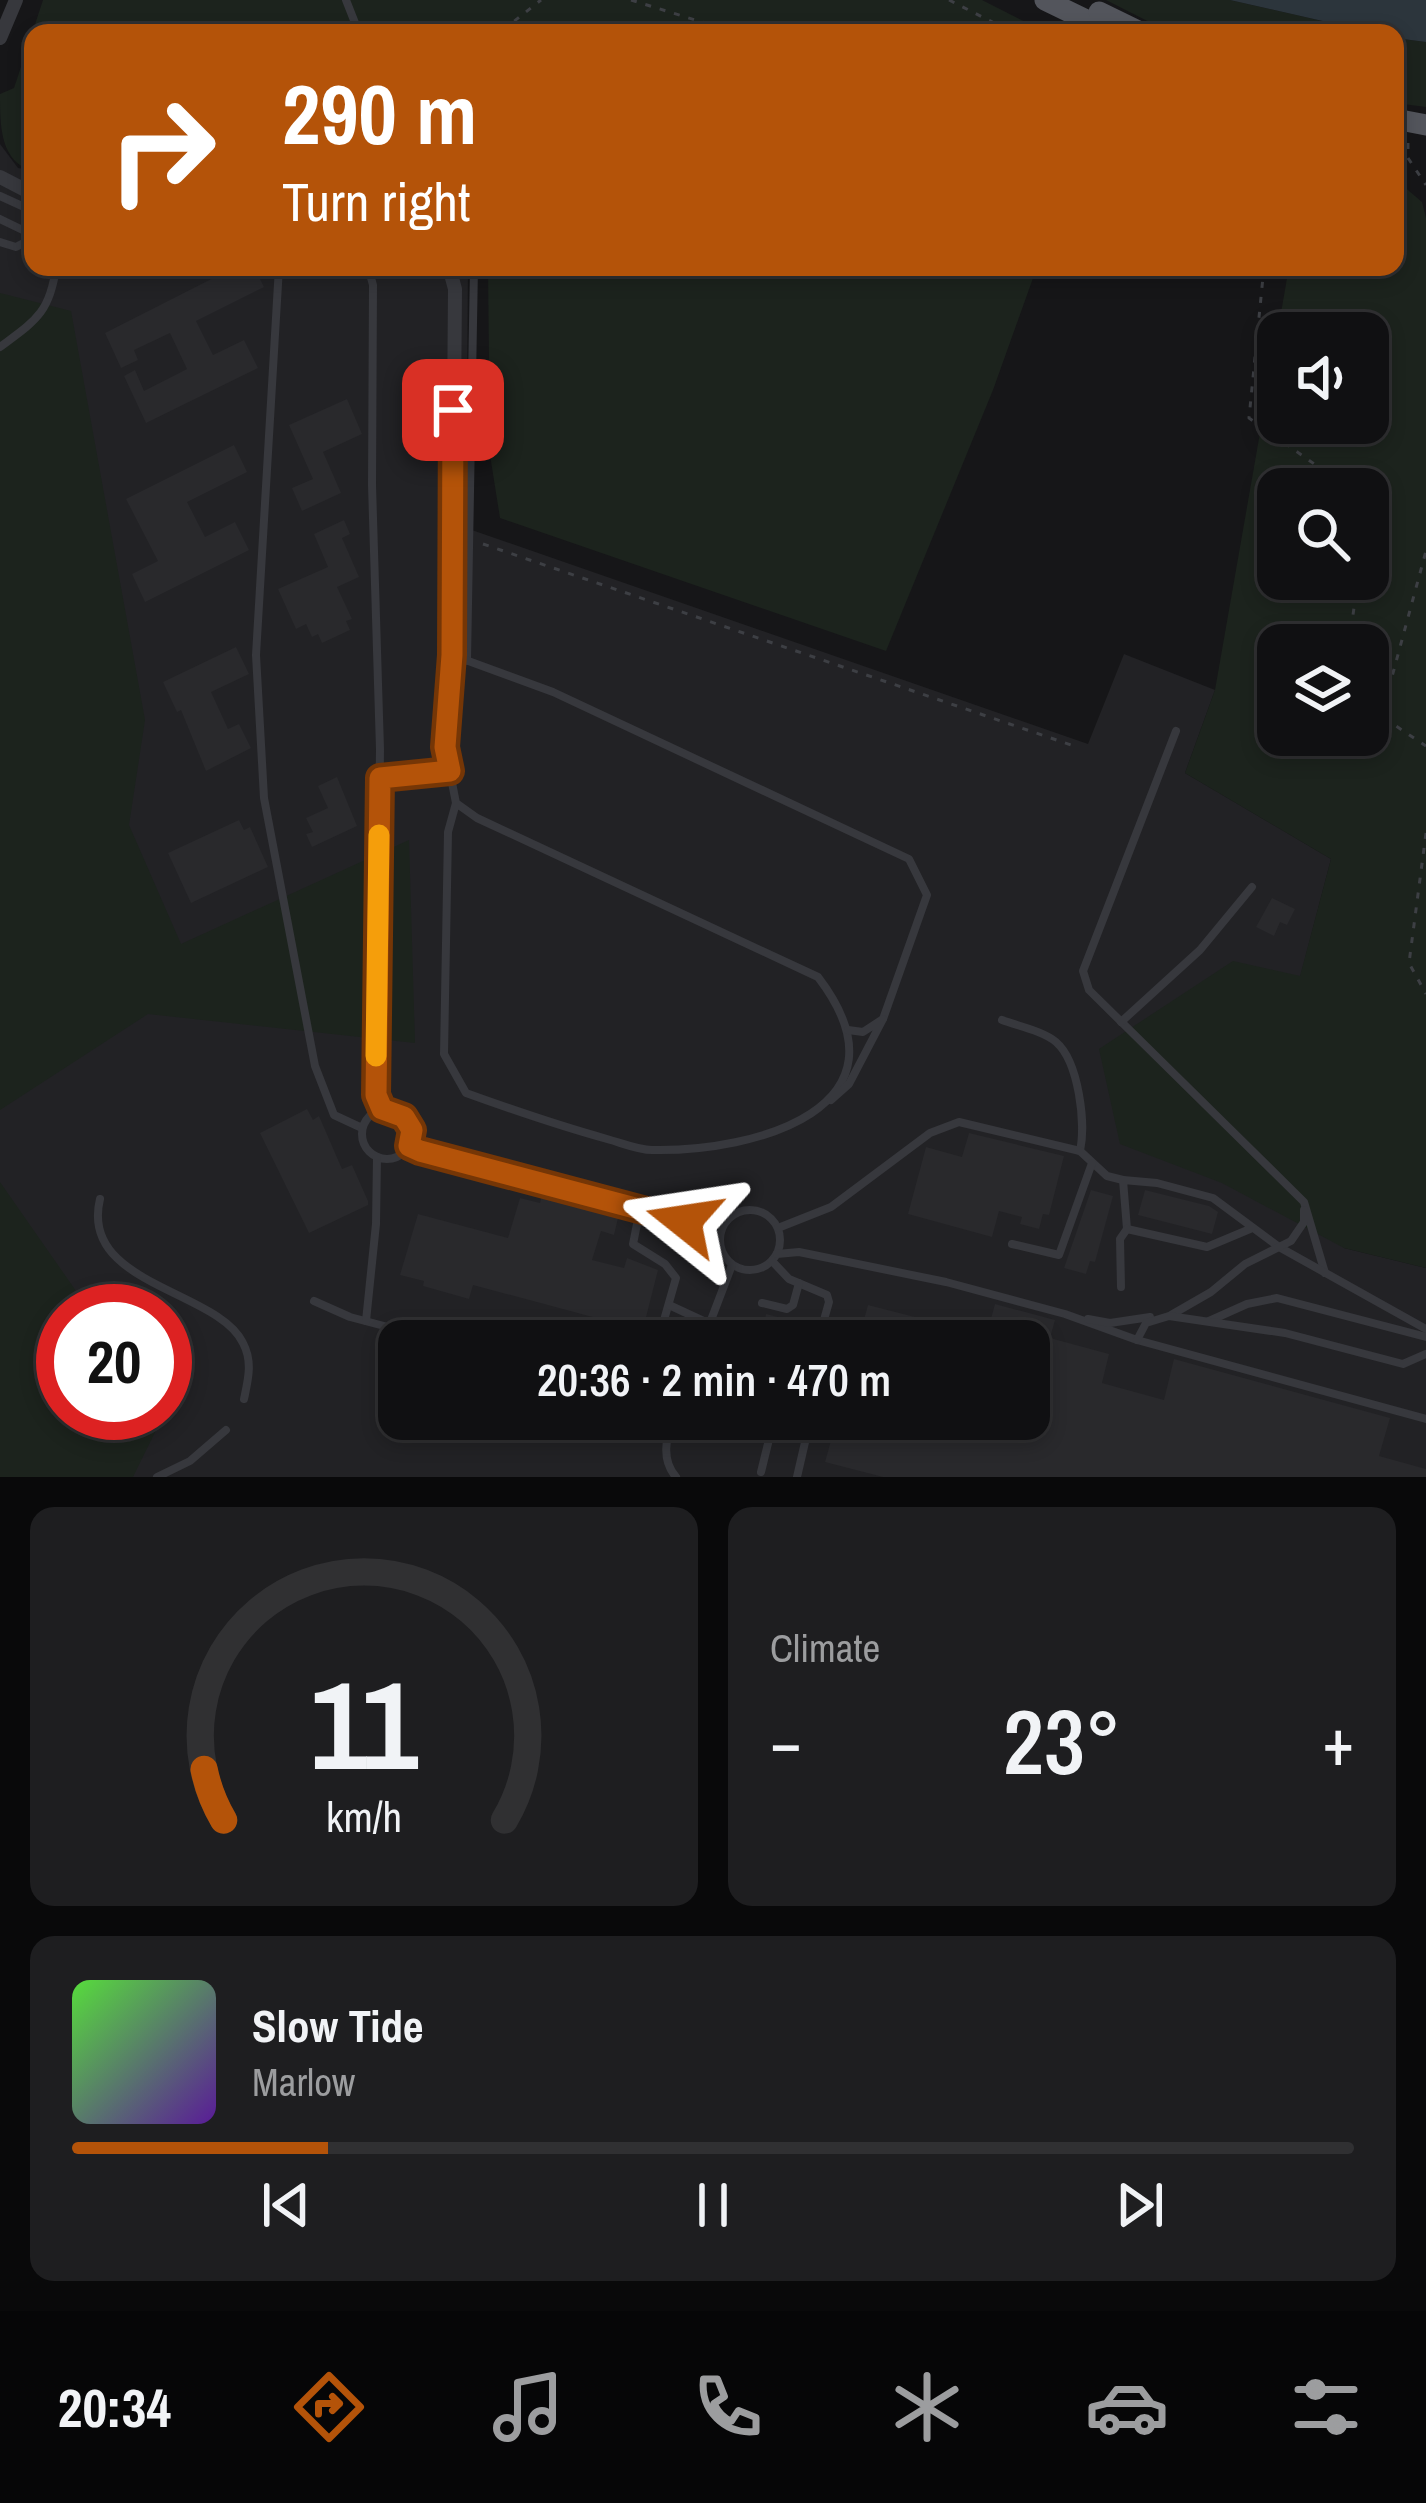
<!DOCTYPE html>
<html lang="en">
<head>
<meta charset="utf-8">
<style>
  :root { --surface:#101012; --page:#1e1e20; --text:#f1f3f6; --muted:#9c9d9f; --line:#303032; --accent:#b45309 }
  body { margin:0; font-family:"Archivo Narrow",sans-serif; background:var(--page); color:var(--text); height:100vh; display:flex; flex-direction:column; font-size:45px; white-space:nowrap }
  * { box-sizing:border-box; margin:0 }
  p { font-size:39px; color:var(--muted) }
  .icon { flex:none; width:66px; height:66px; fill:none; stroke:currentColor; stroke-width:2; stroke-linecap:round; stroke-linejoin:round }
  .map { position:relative; height:1477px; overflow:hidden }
  .drawer { display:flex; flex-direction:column; gap:30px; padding:30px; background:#09090a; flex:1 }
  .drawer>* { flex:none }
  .banner { position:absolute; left:24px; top:24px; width:1380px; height:252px; border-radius:24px; box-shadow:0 6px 18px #0003,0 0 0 3px var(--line); background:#b45309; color:#fff; overflow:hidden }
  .fabs { position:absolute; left:1257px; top:312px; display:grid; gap:24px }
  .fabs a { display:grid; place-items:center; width:132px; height:132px; border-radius:24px; background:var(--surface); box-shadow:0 6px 18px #0003,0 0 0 3px var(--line); font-size:60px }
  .speed { position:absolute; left:36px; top:1284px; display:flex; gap:24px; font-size:60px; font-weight:700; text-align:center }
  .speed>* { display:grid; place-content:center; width:156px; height:156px; border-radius:50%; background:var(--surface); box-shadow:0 6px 18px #0003,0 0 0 3px var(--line); line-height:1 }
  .speed .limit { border:18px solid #d22; background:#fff; color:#111 }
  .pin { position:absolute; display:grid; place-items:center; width:102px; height:102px; color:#fff; margin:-51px; border-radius:24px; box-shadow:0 6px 18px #0006 }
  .me { position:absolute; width:132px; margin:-66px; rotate:285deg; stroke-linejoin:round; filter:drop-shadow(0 0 9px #0008) }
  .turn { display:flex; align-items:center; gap:42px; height:252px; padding:0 60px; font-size:54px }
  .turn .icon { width:156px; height:156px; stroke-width:2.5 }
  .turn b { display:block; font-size:84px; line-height:102px }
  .big { font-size:90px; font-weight:600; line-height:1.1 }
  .drawer .tile { flex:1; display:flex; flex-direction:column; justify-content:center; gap:18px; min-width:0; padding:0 42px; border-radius:24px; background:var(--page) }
  .drawer .dial { align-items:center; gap:0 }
  .dial svg { height:312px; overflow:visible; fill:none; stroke:var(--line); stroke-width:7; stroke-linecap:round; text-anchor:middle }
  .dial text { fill:var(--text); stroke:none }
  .song { display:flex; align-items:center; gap:36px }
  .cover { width:144px; height:144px; border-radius:18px; background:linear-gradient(135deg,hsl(110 70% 55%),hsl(270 70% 35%)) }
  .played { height:12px; border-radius:6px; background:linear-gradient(90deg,var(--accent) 20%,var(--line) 20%) }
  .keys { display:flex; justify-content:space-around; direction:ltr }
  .heat { display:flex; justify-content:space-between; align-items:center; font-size:66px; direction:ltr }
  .drawer .tiles { flex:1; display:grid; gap:30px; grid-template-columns:1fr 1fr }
  .tile:last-child { grid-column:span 2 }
  .trip { position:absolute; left:378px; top:1320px; width:672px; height:120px; border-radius:24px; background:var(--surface); box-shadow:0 6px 18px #0003,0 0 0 3px var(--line); font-weight:600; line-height:120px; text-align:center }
  .dock { display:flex; height:192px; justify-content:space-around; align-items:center; background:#060607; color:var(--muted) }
  .dock .icon { width:84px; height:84px }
  .dock .current { color:var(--accent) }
  .dock b { font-size:54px; color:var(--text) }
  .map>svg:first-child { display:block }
  .built { fill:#222225; fill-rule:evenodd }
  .green { fill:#1c231d; fill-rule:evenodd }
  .water { fill:#2c353c }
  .building { fill:#29292c }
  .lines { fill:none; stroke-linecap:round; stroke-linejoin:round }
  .path { stroke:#3d3f44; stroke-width:3; stroke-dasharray:6 9; stroke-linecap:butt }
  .lane { stroke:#37383d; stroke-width:8 }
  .street { stroke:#37383d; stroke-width:14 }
  .primary { stroke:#53555c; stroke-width:21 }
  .route-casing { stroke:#753606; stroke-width:30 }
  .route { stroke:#b45309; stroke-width:21 }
  .slow { stroke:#f59e0b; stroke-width:21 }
</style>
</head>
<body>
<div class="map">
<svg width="1426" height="1477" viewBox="0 0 1426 1477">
  <rect width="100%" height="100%" fill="#161618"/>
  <path class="built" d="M0,144L18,168L33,171V267H468L466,528L1088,744L1124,654L1215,690L1185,773L1331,859L1260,1131L1344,1248L1426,1268V1477H0ZM63,1311H165V1413H63ZM399,1341H1029V1419H399Z"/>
  <g class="green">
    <path d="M43,0H982L1047,33H33V171C0,162 0,126 0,94L14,88Z"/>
    <path d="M1106,0H1230L1375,33H1171Z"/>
    <path d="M1395,38L1426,42V107L1395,103Z"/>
    <path d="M1395,179L1422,202L1426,218V1268L1344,1248L1222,1183L1120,1144L1099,1049L1233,961L1300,976L1331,859L1185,773L1215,690L1289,267H1395ZM1278,333H1368V423H1278ZM1278,489H1368V579H1278ZM1278,645H1368V735H1278Z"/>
    <path d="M488,267H1037L993,390L886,651L500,518L490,455Z"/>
    <path d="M0,293L71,311L145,720L129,825L181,944L409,840L415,1043L148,1014L0,1110Z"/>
    <path d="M0,1182L90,1311H63V1413L163,1416L133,1477H0Z"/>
  </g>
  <path class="water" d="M1230,0H1426V42L1395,38V33H1375Z"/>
  <g class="building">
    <path d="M235,267H254L264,287L196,321L213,355L244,340L258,368L146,423L124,376L135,370L144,391L187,369L170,333L134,350L138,360L121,368L105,333Z"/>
    <path d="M347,399L362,434L323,452L341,493L302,511L292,488L313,479L289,425Z"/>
    <path d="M234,445L247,472L187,502L205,537L235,522L249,550L145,602L132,574L158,561L126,499Z"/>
    <path d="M344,520L350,534L342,538L359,577L337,587L352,619L346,621L350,630L322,643L318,634L312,637L306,624L296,629L278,589L328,567L314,534Z"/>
    <path d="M236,647L249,674L211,692L228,729L239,724L251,748L206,771L181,710L177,712L163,682Z"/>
    <path d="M337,777L357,826L312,847L306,834L313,832L306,818L328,808L318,786Z"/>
    <path d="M239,820L244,830L250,827L268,867L191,903L168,853Z"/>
    <path d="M1272,898L1295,909L1287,925L1280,922L1274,936L1256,927Z"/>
    <path d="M307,1109L313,1120L319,1116L342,1169L352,1165L368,1201V1205L309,1233L260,1133Z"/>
    <path d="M969,1133L1064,1156L1049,1215L1043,1214L1039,1229L1020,1224L1022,1217L999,1211L992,1237L908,1214L926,1147L962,1157Z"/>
    <path d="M1091,1190L1113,1196L1095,1262L1090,1261L1086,1274L1064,1268Z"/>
    <path d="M1145,1190L1209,1206L1218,1212L1212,1234L1138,1215Z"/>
    <path d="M543,1192L619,1214L614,1235L601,1231L592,1260L624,1268L627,1258L658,1270L640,1341H594L600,1319L473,1285L469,1299L423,1286L424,1281L400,1275L418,1214L508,1238L520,1198L540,1203Z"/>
    <path d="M995,1304L1055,1320L1050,1338L1109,1354L1102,1383L1164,1400L1174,1359L1390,1418L1379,1456L1426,1469V1477H883L825,1462L837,1419H1029V1341H985Z"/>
    <path d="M868,1305L950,1326L946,1341H858Z"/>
    <path d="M766,1314L793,1321L788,1339L761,1341Z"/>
  </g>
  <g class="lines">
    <g class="path">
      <path d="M631,0L737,33"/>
      <path d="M949,0L1014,33"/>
      <path d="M507,33L508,26L541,0"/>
      <path d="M1408,143V158L1426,185"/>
      <path d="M1264,267L1249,418L1337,480V489"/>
      <path d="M483,544L1077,747"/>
      <path d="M1358,579L1352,622L1392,672"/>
      <path d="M1384,718L1426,746"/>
      <path d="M1373,747L1426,551"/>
      <path d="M1426,833L1409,963L1426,994"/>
    </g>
    <g class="lane">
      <path d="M346,0L359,33"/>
      <path d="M0,196L33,211"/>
      <path d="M0,219L33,235"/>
      <path d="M0,242L16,247L33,238"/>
      <path d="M279,267L256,655L264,798L315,1066L334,1115L362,1128"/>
      <path d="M368,267L373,285L372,485L380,749L376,1095L382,1109"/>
      <path d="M0,347C35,321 50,313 56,267"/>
      <path d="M467,661L474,267"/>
      <path d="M1176,731L1083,971L1089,990L1304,1202L1325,1273"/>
      <path d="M379,778L450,771"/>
      <path d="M456,803L477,818L818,977C918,1108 755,1152 652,1150C638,1150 622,1143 607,1139C560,1126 513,1110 466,1093L444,1054L448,832L456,803L445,747L452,655L553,692L909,859L927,895L883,1019"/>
      <path d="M1002,1020C1018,1026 1043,1031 1056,1042C1079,1062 1086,1124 1080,1151"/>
      <path d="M1121,1022L1200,950L1252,887"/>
      <path d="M831,1100L849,1084L883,1019L863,1032L848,1030"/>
      <circle cx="387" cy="1134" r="25"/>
      <path d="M409,1146L720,1234"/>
      <path d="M100,1199C79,1285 218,1290 243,1343C253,1362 248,1380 244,1399"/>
      <path d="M640,1209L633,1244L665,1264L676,1278L658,1341"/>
      <circle cx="750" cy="1240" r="30"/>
      <path d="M778,1228L831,1207L930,1133L959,1122L1080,1151L1107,1176L1123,1180"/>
      <path d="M1250,1229L1207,1247L1127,1229L1123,1180L1157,1183L1213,1198L1279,1247L1426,1329"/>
      <path d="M1012,1244L1059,1255L1092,1163"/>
      <path d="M777,1254L799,1252L946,1282L1065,1314L1137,1340L1426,1419"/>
      <path d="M772,1261L789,1279L827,1295L829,1302L818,1341"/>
      <path d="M1121,1287L1120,1239L1127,1229"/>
      <path d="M314,1301L350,1317L441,1341"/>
      <path d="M762,1303L787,1309L793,1305L799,1283"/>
      <path d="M669,1305L710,1324"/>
      <path d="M1171,1315L1211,1292L1245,1264L1291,1241L1304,1222V1210"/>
      <path d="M1088,1319L1110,1323L1150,1317"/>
      <path d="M366,1321L376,1224L377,1157"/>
      <path d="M1209,1321L1247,1304L1277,1298L1426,1337"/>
      <path d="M1137,1340L1146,1323L1169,1316L1285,1333L1403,1364L1426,1354"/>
      <path d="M703,1341L732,1265"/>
      <path d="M745,1341L747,1335"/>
      <path d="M673,1419C666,1438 661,1460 676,1477"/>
      <path d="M704,1420V1419"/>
      <path d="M761,1472L774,1419"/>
      <path d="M157,1477L190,1461L226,1430"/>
      <path d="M797,1477L809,1425L806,1419"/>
    </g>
    <g class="street">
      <path d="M0,38L16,0"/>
      <path d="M0,177L33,194"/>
      <path d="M449,267L455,289L452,655"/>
    </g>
    <g class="primary">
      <path d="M1045,0L1113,33"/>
      <path d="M1099,12L1142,33"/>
      <path d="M1395,119L1426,125"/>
    </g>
  </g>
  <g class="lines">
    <defs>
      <path id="route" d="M453,410L452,655L445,747L450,771L380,778L376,1095L382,1109L404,1117L412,1130L409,1146L420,1151L684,1221"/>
    </defs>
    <use href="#route" class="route-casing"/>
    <use href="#route" class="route"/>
    <path class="slow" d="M376,1056L379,835"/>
  </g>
</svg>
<div class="fabs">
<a><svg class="icon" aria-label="sound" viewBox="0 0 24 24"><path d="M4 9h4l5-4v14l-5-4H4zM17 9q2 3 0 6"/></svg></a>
<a><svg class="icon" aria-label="search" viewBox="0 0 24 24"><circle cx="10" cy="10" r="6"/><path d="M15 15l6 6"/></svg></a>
<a><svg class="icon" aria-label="layers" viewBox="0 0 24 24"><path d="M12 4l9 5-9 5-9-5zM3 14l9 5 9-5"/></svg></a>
</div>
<div class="speed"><div class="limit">20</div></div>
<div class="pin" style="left:453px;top:410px;background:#d93025"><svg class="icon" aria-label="arrive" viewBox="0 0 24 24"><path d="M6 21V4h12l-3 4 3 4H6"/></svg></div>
<svg class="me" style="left:684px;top:1221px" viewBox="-20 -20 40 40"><path d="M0-17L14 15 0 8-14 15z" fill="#b45309" stroke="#fff" stroke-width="4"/></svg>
<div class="trip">20:36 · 2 min · 470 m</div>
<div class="banner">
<div class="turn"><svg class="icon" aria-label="right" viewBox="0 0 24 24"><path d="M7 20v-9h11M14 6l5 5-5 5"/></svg><div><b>290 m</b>Turn right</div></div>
</div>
</div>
<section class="drawer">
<div class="tiles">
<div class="tile dial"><svg viewBox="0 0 100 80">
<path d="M14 69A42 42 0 1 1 86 69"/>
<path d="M14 69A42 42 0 0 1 9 56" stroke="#b45309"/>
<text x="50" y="56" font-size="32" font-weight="700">11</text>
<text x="50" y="72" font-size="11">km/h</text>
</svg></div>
<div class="tile"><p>Climate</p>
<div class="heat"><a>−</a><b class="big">23°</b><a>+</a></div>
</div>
<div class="tile">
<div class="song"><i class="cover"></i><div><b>Slow Tide</b><p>Marlow</p></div></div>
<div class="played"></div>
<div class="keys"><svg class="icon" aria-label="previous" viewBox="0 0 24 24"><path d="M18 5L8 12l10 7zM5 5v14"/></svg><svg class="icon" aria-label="pause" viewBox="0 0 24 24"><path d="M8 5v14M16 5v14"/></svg><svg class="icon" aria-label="next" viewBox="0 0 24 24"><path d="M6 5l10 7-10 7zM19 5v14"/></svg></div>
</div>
</div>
</section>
<nav class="dock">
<b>20:34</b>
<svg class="icon current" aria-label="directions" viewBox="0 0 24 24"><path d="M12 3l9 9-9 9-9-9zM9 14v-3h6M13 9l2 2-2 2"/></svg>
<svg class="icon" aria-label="music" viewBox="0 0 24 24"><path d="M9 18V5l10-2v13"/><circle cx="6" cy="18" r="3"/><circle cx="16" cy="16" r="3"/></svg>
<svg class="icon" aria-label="phone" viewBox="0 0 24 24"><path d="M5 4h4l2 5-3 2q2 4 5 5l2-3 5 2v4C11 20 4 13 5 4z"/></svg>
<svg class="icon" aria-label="climate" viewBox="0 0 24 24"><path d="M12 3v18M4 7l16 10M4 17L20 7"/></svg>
<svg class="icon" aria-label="car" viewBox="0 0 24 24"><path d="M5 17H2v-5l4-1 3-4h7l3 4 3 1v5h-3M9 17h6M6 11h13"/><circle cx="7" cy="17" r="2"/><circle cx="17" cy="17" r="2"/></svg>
<svg class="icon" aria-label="filters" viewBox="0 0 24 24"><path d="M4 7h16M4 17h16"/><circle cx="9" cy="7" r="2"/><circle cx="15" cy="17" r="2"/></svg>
</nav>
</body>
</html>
